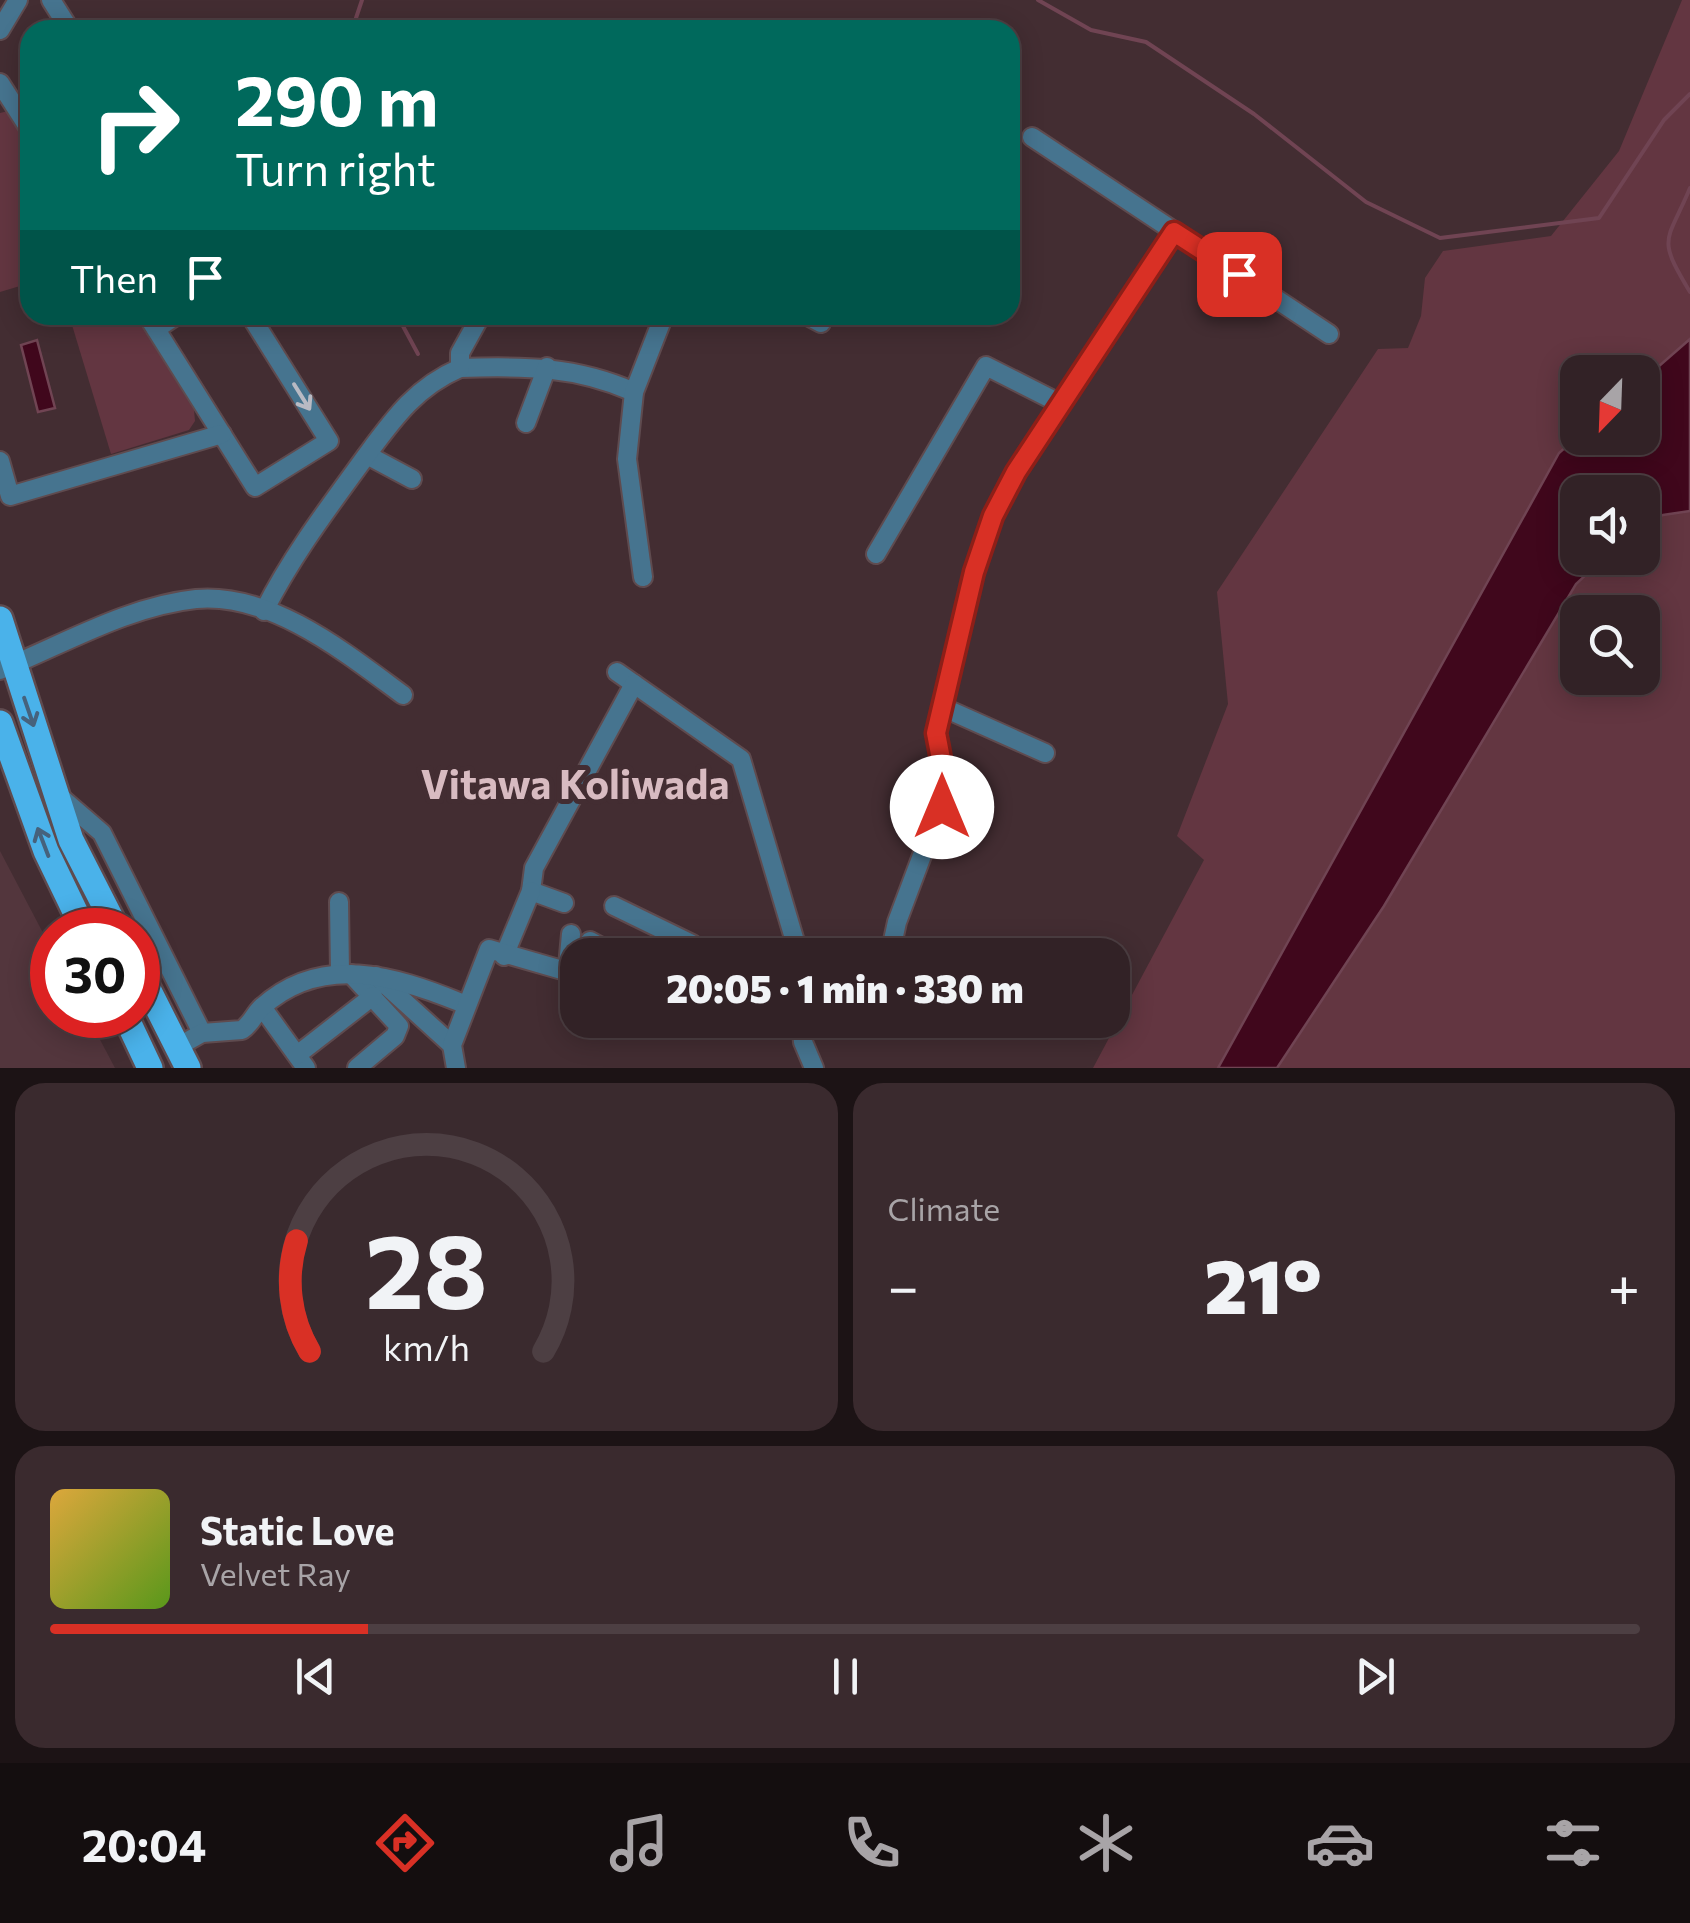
<!DOCTYPE html>
<html lang="en">
<head>
<meta charset="utf-8">
<style>
  :root { --surface:#322226; --page:#3a2a2e; --text:#f1f3f6; --muted:#a8a4a7; --line:#4d3f43; --accent:#d93025 }
  body { margin:0; font-family:Commissioner,sans-serif; background:var(--page); color:var(--text); height:100vh; display:flex; flex-direction:column; font-size:38px; white-space:nowrap }
  * { box-sizing:border-box; margin:0 }
  p { font-size:32px; color:var(--muted) }
  .icon { flex:none; width:55px; height:55px; fill:none; stroke:currentColor; stroke-width:2; stroke-linecap:round; stroke-linejoin:round }
  .map { position:relative; height:1068px; overflow:hidden }
  .panel { display:flex; flex-direction:column; gap:15px; padding:15px; background:#1c1315; flex:1 }
  .panel>* { flex:none }
  .top-card { position:absolute; left:20px; top:20px; width:1000px; height:305px; border-radius:30px; box-shadow:0 5px 25px #0003,0 0 0 2px var(--line); background:#00695c; color:#fff; overflow:hidden }
  .needle { width:65px; rotate:203deg }
  .buttons { position:absolute; left:1560px; top:355px; display:grid; gap:20px }
  .buttons a { display:grid; place-items:center; width:100px; height:100px; border-radius:20px; background:var(--surface); box-shadow:0 5px 25px #0003,0 0 0 2px var(--line); font-size:50px }
  .speed { position:absolute; left:30px; top:908px; display:flex; gap:20px; font-size:50px; font-weight:700; text-align:center }
  .speed>* { display:grid; place-content:center; width:130px; height:130px; border-radius:50%; background:var(--surface); box-shadow:0 5px 25px #0003,0 0 0 2px var(--line); line-height:1 }
  .speed .limit { border:15px solid #d22; background:#fff; color:#111 }
  .pin { position:absolute; display:grid; place-items:center; width:85px; height:85px; color:#fff; margin:-42px; border-radius:20px; box-shadow:0 5px 15px #0006 }
  .me { position:absolute; width:110px; margin:-55px; rotate:0deg; stroke-linejoin:round; filter:drop-shadow(0 0 8px #0008) }
  .turn { display:flex; align-items:center; gap:35px; height:210px; padding:0 50px; font-size:45px }
  .turn .icon { width:130px; height:130px; stroke-width:2.5 }
  .turn b { display:block; font-size:70px; line-height:85px }
  .then { display:flex; align-items:center; height:95px; padding:0 50px; background:#0003; gap:20px; font-size:38px }
  .big { font-size:75px; font-weight:800; line-height:1.1 }
  .panel .card { flex:1; display:flex; flex-direction:column; justify-content:center; gap:15px; min-width:0; padding:0 35px; border-radius:30px; background:var(--page) }
  .panel .dial { align-items:center; gap:0 }
  .dial svg { height:260px; overflow:visible; fill:none; stroke:var(--line); stroke-width:7; stroke-linecap:round; text-anchor:middle }
  .dial text { fill:var(--text); stroke:none }
  .song { display:flex; align-items:center; gap:30px }
  .cover { width:120px; height:120px; border-radius:15px; background:linear-gradient(135deg,hsl(40 70% 55%),hsl(90 70% 35%)) }
  .played { height:10px; border-radius:5px; background:linear-gradient(90deg,var(--accent) 20%,var(--line) 20%) }
  .keys { display:flex; justify-content:space-around; direction:ltr }
  .heat { display:flex; justify-content:space-between; align-items:center; font-size:55px; direction:ltr }
  .panel .tiles { flex:1; display:grid; gap:15px; grid-template-columns:1fr 1fr }
  .card:last-child { grid-column:span 2 }
  .trip { position:absolute; left:560px; top:938px; width:570px; height:100px; border-radius:30px; background:var(--surface); box-shadow:0 5px 25px #0003,0 0 0 2px var(--line); font-weight:800; line-height:100px; text-align:center }
  .tab-bar { display:flex; height:160px; justify-content:space-around; align-items:center; background:#140e0f; color:var(--muted) }
  .tab-bar .icon { width:70px; height:70px }
  .tab-bar .selected { color:var(--accent) }
  .tab-bar b { font-size:45px; color:var(--text) }
  .map>svg:first-child { display:block }
  .built { fill:#53363d }
  .green { fill:#633641; fill-rule:evenodd }
  .water { fill:#40071c; stroke:#704453; stroke-width:2.5 }
  .lines { fill:none; stroke-linecap:round; stroke-linejoin:round }
  .stream { stroke:#704453; stroke-width:4 }
  .street-casing { stroke:#5f4b4f; stroke-width:22 }
  .primary-casing { stroke:#5f4b4f; stroke-width:30 }
  .street { stroke:#46748f; stroke-width:18 }
  .primary { stroke:#4ab2ea; stroke-width:25 }
  .oneway { stroke:#b9bac3 }
  .oneway2 { stroke:#46627c }
  .route-casing { stroke:#8d1f18; stroke-width:25 }
  .route { stroke:#d93025; stroke-width:18 }
  .labels { text-anchor:middle; dominant-baseline:central; stroke-width:10; stroke-linejoin:round; paint-order:stroke }
  .neighbourhood-label { font-size:40px; font-weight:bold; fill:#d8bbc1; stroke:#432d32 }
</style>
</head>
<body>
<div class="map">
<svg width="1690" height="1068" viewBox="0 0 1690 1068">
  <rect width="100%" height="100%" fill="#432d32"/>
  <path class="built" d="M0,851L52,950V1015H87L115,1068H0Z"/>
  <g class="green">
    <path d="M1682,0H1690V339L1643,380L1642,372H1578L1577,437L1559,453L1218,1068H1093L1204,860L1177,836L1228,704L1217,592L1378,349L1408,348L1421,316L1425,278L1443,251L1551,236L1619,151Z"/>
    <path d="M8,111L30,147V283L0,292V113Z"/>
    <path d="M69,315H135L194,410L195,421L189,430L111,454Z"/>
    <path d="M1690,511V1068H1277L1384,906L1576,584L1604,558H1642L1643,525L1663,515ZM1578,612H1642V678H1578Z"/>
  </g>
  <g class="water">
    <path d="M1690,339V511L1663,515L1643,525L1642,492H1578V558H1604L1576,584L1384,906L1277,1068H1218L1559,453L1577,437L1642,438L1643,380Z"/>
    <path d="M37,340L55,408L38,412L21,345Z"/>
  </g>
  <g class="lines">
    <g class="stream">
      <path d="M1038,0L1091,30L1146,42L1254,114L1366,202L1440,238L1599,218L1664,120L1690,94"/>
      <path d="M352,30L362,0"/>
      <path d="M1690,188C1667,243 1656,236 1690,292"/>
      <path d="M397,315L418,354"/>
    </g>
    <defs>
      <g id="street">
        <path d="M51,0L70,30"/>
        <path d="M0,30L18,0"/>
        <path d="M0,83L30,130"/>
        <path d="M1032,137L1329,334"/>
        <path d="M147,315L255,487L329,441L250,315"/>
        <path d="M806,315L821,323"/>
        <path d="M156,329L177,315"/>
        <path d="M460,368C523,366 576,366 634,392"/>
        <path d="M526,423L547,367"/>
        <path d="M367,455L412,479"/>
        <path d="M0,461L10,496L222,434"/>
        <path d="M876,554L986,366L1061,404"/>
        <path d="M643,577L627,459L634,392L664,315"/>
        <path d="M264,611C293,554 329,507 366,456C394,418 416,387 460,368V353L481,315"/>
        <path d="M0,670C62,645 128,606 196,599C271,592 346,653 403,695"/>
        <path d="M617,672L741,759L799,955"/>
        <path d="M1045,753L942,707L974,572L993,516L1016,473L1174,231"/>
        <path d="M58,795L102,833L202,1033"/>
        <path d="M339,902L340,973"/>
        <path d="M564,903L531,891L534,868L634,684"/>
        <path d="M614,906L692,944L695,955"/>
        <path d="M590,941L616,955"/>
        <path d="M851,955L890,954L897,922L947,789L936,733L942,707"/>
        <path d="M504,956L531,891"/>
        <path d="M351,974L399,1026L395,1036L357,1068"/>
        <path d="M376,976L452,1045"/>
        <path d="M262,1007L306,1068"/>
        <path d="M801,1020L803,1042L814,1068"/>
        <path d="M179,1046L202,1033L242,1030C252,1023 254,1014 262,1007C321,953 395,976 459,1002"/>
        <path d="M297,1055L373,996"/>
        <path d="M456,1068L452,1045L489,949L562,970L568,966L571,934"/>
      </g>
      <g id="primary">
        <path d="M0,619L71,840L117,930"/>
        <path d="M0,723L46,851L84,930"/>
        <path d="M138,969L188,1068"/>
        <path d="M125,1015L150,1068"/>
      </g>
    </defs>
    <use href="#street" class="street-casing"/>
    <use href="#primary" class="primary-casing"/>
    <use href="#street" class="street"/>
    <use href="#primary" class="primary"/>
  </g>
  <defs><path id="oneway-shaft" d="M-6 0H5M1.5-3L5.5 0L1.5 3" fill="none" stroke-width="1.6" stroke-linecap="round" stroke-linejoin="round" transform="scale(2.5)"/></defs>
  <use class="oneway" href="#oneway-shaft" transform="translate(302 397) rotate(58)"/>
  <g class="oneway2">
    <use href="#oneway-shaft" transform="translate(29 712) rotate(71)"/>
    <use href="#oneway-shaft" transform="translate(43 842) rotate(-111)"/>
  </g>
  <g class="lines">
    <defs>
      <path id="route" d="M942,807L947,790L936,733L974,572L993,516L1016,472L1174,232L1239,274"/>
    </defs>
    <use href="#route" class="route-casing"/>
    <use href="#route" class="route"/>
  </g>
  <g class="labels">
    <g class="neighbourhood-label">
      <text x="575" y="782">Vitawa Koliwada</text>
    </g>
  </g>
</svg>
<div class="buttons">
<a><svg class="needle" viewBox="-14 -14 28 28"><path d="M0-13l5 13h-10z" fill="#e53935"/><path d="M0 13l5-13h-10z" fill="#a8a4a7"/></svg></a>
<a><svg class="icon" aria-label="sound" viewBox="0 0 24 24"><path d="M4 9h4l5-4v14l-5-4H4zM17 9q2 3 0 6"/></svg></a>
<a><svg class="icon" aria-label="search" viewBox="0 0 24 24"><circle cx="10" cy="10" r="6"/><path d="M15 15l6 6"/></svg></a>
</div>
<div class="speed"><div class="limit">30</div></div>
<div class="pin" style="left:1239px;top:274px;background:#d93025"><svg class="icon" aria-label="arrive" viewBox="0 0 24 24"><path d="M6 21V4h12l-3 4 3 4H6"/></svg></div>
<svg class="me" style="left:942px;top:807px" viewBox="-20 -20 40 40"><circle r="19" fill="#fff"/><path d="M0-13L10 11 0 6-10 11z" fill="#d93025"/></svg>
<div class="trip">20:05 · 1 min · 330 m</div>
<div class="top-card">
<div class="turn"><svg class="icon" aria-label="right" viewBox="0 0 24 24"><path d="M7 20v-9h11M14 6l5 5-5 5"/></svg><div><b>290 m</b>Turn right</div></div>
<div class="then">Then<svg class="icon" aria-label="arrive" viewBox="0 0 24 24"><path d="M6 21V4h12l-3 4 3 4H6"/></svg></div>
</div>
</div>
<section class="panel">
<div class="tiles">
<div class="card dial"><svg viewBox="0 0 100 80">
<path d="M14 69A42 42 0 1 1 86 69"/>
<path d="M14 69A42 42 0 0 1 10 35" stroke="#d93025"/>
<text x="50" y="56" font-size="32" font-weight="700">28</text>
<text x="50" y="72" font-size="11">km/h</text>
</svg></div>
<div class="card"><p>Climate</p>
<div class="heat"><a>−</a><b class="big">21°</b><a>+</a></div>
</div>
<div class="card">
<div class="song"><i class="cover"></i><div><b>Static Love</b><p>Velvet Ray</p></div></div>
<div class="played"></div>
<div class="keys"><svg class="icon" aria-label="previous" viewBox="0 0 24 24"><path d="M18 5L8 12l10 7zM5 5v14"/></svg><svg class="icon" aria-label="pause" viewBox="0 0 24 24"><path d="M8 5v14M16 5v14"/></svg><svg class="icon" aria-label="next" viewBox="0 0 24 24"><path d="M6 5l10 7-10 7zM19 5v14"/></svg></div>
</div>
</div>
</section>
<nav class="tab-bar">
<b>20:04</b>
<svg class="icon selected" aria-label="directions" viewBox="0 0 24 24"><path d="M12 3l9 9-9 9-9-9zM9 14v-3h6M13 9l2 2-2 2"/></svg>
<svg class="icon" aria-label="music" viewBox="0 0 24 24"><path d="M9 18V5l10-2v13"/><circle cx="6" cy="18" r="3"/><circle cx="16" cy="16" r="3"/></svg>
<svg class="icon" aria-label="phone" viewBox="0 0 24 24"><path d="M5 4h4l2 5-3 2q2 4 5 5l2-3 5 2v4C11 20 4 13 5 4z"/></svg>
<svg class="icon" aria-label="climate" viewBox="0 0 24 24"><path d="M12 3v18M4 7l16 10M4 17L20 7"/></svg>
<svg class="icon" aria-label="car" viewBox="0 0 24 24"><path d="M5 17H2v-5l4-1 3-4h7l3 4 3 1v5h-3M9 17h6M6 11h13"/><circle cx="7" cy="17" r="2"/><circle cx="17" cy="17" r="2"/></svg>
<svg class="icon" aria-label="filters" viewBox="0 0 24 24"><path d="M4 7h16M4 17h16"/><circle cx="9" cy="7" r="2"/><circle cx="15" cy="17" r="2"/></svg>
</nav>
</body>
</html>
